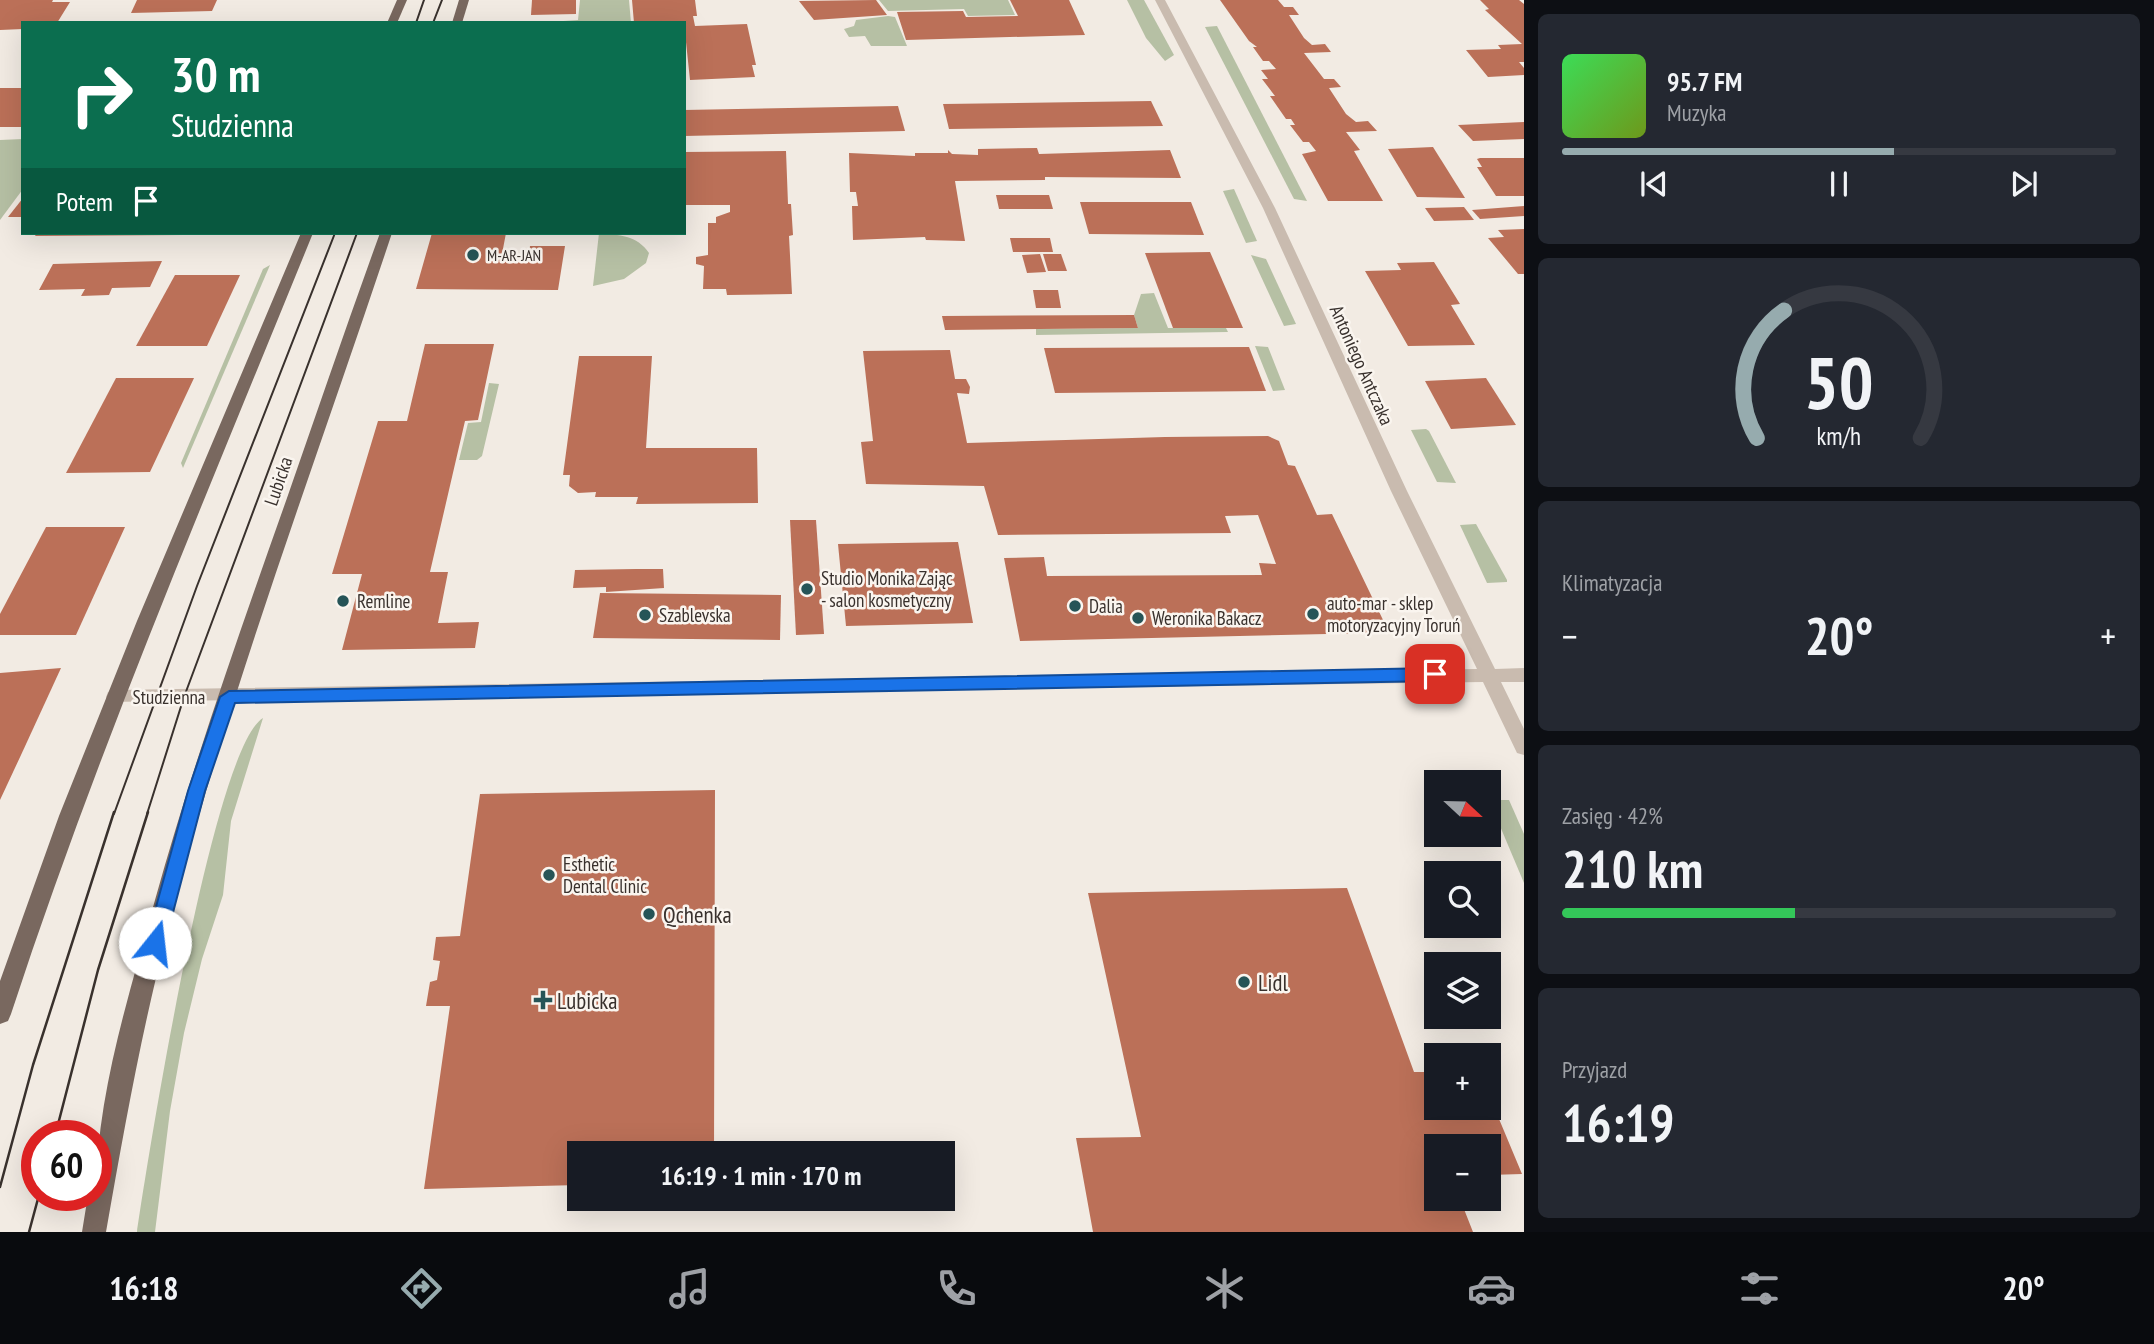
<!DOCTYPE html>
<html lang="pl">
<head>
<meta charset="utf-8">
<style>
  :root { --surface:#171b24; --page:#242831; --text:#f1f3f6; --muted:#9ea1a6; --line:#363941; --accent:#96abae }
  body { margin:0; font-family:"PT Sans Narrow",sans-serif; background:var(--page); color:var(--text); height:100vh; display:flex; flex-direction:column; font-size:26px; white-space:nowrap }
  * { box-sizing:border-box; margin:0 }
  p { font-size:23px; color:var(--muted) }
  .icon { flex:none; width:38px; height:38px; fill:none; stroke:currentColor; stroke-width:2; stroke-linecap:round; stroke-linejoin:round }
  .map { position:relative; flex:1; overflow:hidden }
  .drawer { display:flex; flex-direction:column; gap:14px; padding:14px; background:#0d0f14; width:630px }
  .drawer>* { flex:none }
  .banner { position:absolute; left:21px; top:21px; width:665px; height:214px; border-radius:0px; box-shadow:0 7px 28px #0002; background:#0b6e4f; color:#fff; overflow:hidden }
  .needle { width:46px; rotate:112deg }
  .fabs { position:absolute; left:1424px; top:770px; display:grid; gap:14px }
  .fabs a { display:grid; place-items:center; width:77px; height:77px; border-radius:0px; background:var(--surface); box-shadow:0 7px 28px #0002; font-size:35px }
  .speed { position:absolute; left:21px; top:1120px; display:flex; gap:14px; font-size:35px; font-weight:700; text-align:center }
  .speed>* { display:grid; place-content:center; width:91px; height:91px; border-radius:50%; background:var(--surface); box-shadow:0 7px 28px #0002; line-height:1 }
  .speed .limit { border:10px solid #d22; background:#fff; color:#111 }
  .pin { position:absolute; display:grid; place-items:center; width:60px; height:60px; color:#fff; margin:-30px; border-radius:14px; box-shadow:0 4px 10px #0006 }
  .me { position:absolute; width:77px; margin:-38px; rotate:16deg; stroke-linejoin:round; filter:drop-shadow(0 0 5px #0008) }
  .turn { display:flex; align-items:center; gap:24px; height:147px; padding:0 35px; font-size:32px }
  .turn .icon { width:91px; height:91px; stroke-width:2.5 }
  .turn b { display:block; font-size:49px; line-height:60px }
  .then { display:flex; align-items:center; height:66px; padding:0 35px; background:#0003; gap:14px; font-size:26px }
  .big { font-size:52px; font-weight:600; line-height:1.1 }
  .drawer .card { flex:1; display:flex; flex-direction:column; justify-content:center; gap:10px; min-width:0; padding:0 24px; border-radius:10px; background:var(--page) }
  .drawer .dial { align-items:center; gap:0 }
  .dial svg { height:182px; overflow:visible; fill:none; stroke:var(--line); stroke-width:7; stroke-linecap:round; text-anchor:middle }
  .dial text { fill:var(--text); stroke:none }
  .song { display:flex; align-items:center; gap:21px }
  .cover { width:84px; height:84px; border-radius:10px; background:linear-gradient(135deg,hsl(130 70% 55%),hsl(80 70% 35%)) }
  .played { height:7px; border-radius:4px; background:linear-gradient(90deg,var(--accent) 60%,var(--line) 60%) }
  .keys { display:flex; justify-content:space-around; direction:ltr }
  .heat { display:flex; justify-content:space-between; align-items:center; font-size:38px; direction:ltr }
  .charge { height:10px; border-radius:5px; background:linear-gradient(90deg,#34c759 42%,var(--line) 0) }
  .trip { position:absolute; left:567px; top:1141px; width:388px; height:70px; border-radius:0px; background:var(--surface); box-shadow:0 7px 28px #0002; font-weight:600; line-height:70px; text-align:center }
  .menu { display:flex; height:112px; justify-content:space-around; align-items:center; background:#090b0e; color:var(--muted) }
  .menu .icon { width:49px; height:49px }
  .menu .selected { color:var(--accent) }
  .menu b { font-size:32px; color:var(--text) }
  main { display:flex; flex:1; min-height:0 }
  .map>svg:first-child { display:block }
  .green { fill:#b6c0a4 }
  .building { fill:#bb7058 }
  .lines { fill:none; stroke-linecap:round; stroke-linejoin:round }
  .minor { fill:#c9bbaf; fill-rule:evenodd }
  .major { fill:#79685f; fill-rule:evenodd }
  .tram-far1 { stroke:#39312d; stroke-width:2 }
  .tram { stroke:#39312d; stroke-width:2.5 }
  .route { fill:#1a73e8; stroke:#114b97; stroke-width:2 }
  .poi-dot { fill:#265457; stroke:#faf5ef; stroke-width:2.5 }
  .labels { text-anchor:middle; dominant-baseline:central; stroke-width:5; stroke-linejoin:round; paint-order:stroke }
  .far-poi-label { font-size:16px; fill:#39312d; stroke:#faf5ef; text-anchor:start }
  .street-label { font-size:19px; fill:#39312d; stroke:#faf5ef }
  .poi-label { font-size:19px; fill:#39312d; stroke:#faf5ef; text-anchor:start }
  .near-poi-label { font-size:23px; fill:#39312d; stroke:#faf5ef; text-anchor:start }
</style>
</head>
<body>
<main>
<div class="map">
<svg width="1524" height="1232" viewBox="0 0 1524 1232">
  <rect width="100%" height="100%" fill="#f2ebe3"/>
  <g class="green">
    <path d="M580,0H629L631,23H534L578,20Z"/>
    <path d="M879,0H1008L1015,15L968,16L964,9L888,11Z"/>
    <path d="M1127,0H1144L1174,55L1165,61L1146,38Z"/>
    <path d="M888,16L895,17L907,46H871L865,36L849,37L844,29L854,26L856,20Z"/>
    <path d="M1217,26L1307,201L1294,199L1205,27Z"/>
    <path d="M23,139V189L0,220V140Z"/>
    <path d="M1234,189L1257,241L1246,243L1223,191Z"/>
    <path d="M599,233C619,235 637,235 649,253L646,263L624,279L593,286Z"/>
    <path d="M1251,255L1266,259L1296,324L1284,326Z"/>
    <path d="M270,265L183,468L181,463L263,269Z"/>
    <path d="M1154,293L1168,328H1226L1228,332L1036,335V329L1138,328L1134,315L1141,294Z"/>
    <path d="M1255,346L1268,347L1285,390L1273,391Z"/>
    <path d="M489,383L499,384L482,456L477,460H459L468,423L481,422Z"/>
    <path d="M1426,429L1429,431L1456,483L1437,482L1411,430Z"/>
    <path d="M1476,524L1507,580V582L1487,583L1460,525Z"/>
    <path d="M263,718L231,821L223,895L202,959L184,1033L170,1111L155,1232H137C148,1156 213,748 263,718Z"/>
    <path d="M1489,800H1509L1524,834V883Z"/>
  </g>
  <g class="building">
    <path d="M0,0H53L52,2H70L57,23H23V29L0,30Z"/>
    <path d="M137,0H217L212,11L131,13Z"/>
    <path d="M532,0H576V14L531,15Z"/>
    <path d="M632,0H695L697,16H693L695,26L747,24L756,65H752L755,77L690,80L684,23H634Z"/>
    <path d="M876,0L887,15L814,20L799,1Z"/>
    <path d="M1010,0H1069L1085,35L906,40L897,12L963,11L966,17L1018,16Z"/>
    <path d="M1220,0H1278L1284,7H1293L1299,15H1289L1304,38L1312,45L1325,44L1331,52L1304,53L1324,79H1334L1341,87L1329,88L1346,114L1356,122L1368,121L1377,131L1346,132L1360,150L1354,151L1383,201H1328L1302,154L1316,151L1309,142H1303L1290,125H1295L1291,119H1286L1270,96H1275L1262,79H1268L1261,70L1276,69L1269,61H1263L1253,47H1257L1249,41Z"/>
    <path d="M1480,0H1519L1524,4V62H1519L1524,68V75L1488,77L1466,50L1501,49L1498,45L1522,44L1485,10L1489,9Z"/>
    <rect x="0" y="88" width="23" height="39"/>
    <path d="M1151,101L1163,126L949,129L943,104Z"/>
    <path d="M898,106L905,131L684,136V110Z"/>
    <path d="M1524,122V139L1473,141L1458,125Z"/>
    <path d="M1433,147L1465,198L1417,197L1388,149Z"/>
    <path d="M1037,148L1039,154L1170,150L1181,178L1045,177V180L955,181L965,241L926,240L925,237L853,240L852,206H858L856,192H850L849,153L915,156V153H948V150L952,154L978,155V149Z"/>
    <path d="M786,151L788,204H791L793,235L789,236L792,294L727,295L726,289H703L704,266L696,264V257L708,255V223H716V217L730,212V205H684V152Z"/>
    <path d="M1524,158V196H1496L1477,167H1482L1477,159L1480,158Z"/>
    <path d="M996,195H1049L1053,209H999Z"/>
    <path d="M23,198V217H8Z"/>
    <path d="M1080,202H1191L1204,235L1089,234Z"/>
    <path d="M1524,206V216L1480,219L1472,210Z"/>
    <path d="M1464,207L1474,220L1434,221L1425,208Z"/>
    <path d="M1524,229V274H1518L1488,238L1504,237L1498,230Z"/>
    <path d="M37,233H184L183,235L35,236Z"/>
    <path d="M432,233H506L502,254H529L530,246H565L558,290L416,289Z"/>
    <path d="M1010,238H1050L1053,252H1013Z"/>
    <path d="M1210,252L1243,328H1173L1145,253Z"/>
    <path d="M1040,254L1046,272L1027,273L1022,255Z"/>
    <path d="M1043,254H1061L1067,271H1048Z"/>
    <path d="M162,261L150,287L112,288L109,295L81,296L85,289L39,290L53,264Z"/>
    <path d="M1434,262L1460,304L1451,305L1475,345L1408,346L1365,271L1401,270L1397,263Z"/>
    <path d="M175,275H240L207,346H136Z"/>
    <path d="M1033,290H1058L1061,308H1036Z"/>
    <path d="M1134,315L1138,328L945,330L942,316Z"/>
    <path d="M425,344H494L478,420L465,421L430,572H448L438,623L479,622L475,648L342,650L362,574H332L378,421H407Z"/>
    <path d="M1249,347L1266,391L1055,393L1044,348Z"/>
    <path d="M950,350L955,379H966L970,387L969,394L957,393L967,443L1165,437L1268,436L1279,441L1288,465L1295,466L1317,515L1332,514L1384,622L1372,633L1020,641L1004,558L1044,557L1047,576L1262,575L1259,563L1276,564L1258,515L1225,516L1231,533L998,535L984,486L866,484L861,442L873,441L863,351Z"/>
    <path d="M579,356H652L646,448H757L758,503L636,504L638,497H595L596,492L578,493L569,486L570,475H563Z"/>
    <path d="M116,378H194L150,472L66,473Z"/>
    <path d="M1486,378L1516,425L1451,429L1425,381Z"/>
    <path d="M790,520H816L824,634L796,635Z"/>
    <path d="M46,527H125L76,635H0V614Z"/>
    <path d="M958,542L973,623L846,626L838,544Z"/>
    <path d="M636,569H663L664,588L606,592V587L573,588L575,570Z"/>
    <path d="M600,593L781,595L780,640L593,638Z"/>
    <path d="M61,668L21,755L0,800V673Z"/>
    <path d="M715,790L714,1153H579V1185L424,1189L450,1006H426L430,982L437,980L440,961L433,960L436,937L460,936L480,794Z"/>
    <path d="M1347,888L1414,1072H1437V1108H1489V1095L1522,1174L1489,1175V1146H1437V1199H1460L1473,1232H1093L1076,1138L1141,1137L1088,893Z"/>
  </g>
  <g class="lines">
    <path class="minor" d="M1155,0H1165L1275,208L1407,491L1495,669L1524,668V682H1501L1524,729V755L1517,753L1483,682L108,702L106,697L108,692L115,690L1477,669L1391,491L1263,208Z"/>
    <g class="major">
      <path d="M397,0H407L397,23H387Z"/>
      <path d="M459,0H469L462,23H452Z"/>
      <path d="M301,233H313C208,492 98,748 11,1014L8,1021L0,1024V981L59,816L137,621Z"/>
      <path d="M380,233H392C310,480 216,725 156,978C136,1062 121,1147 106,1232H82L88,1195H96C96,1096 129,996 155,900C193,764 240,631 287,498C318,409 348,321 380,233Z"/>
    </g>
    <g class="tram-far1">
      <path d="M416,23L424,0"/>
      <path d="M433,23L442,0"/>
      <path d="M114,814L197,586L335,233"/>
      <path d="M147,814L184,697L357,233"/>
    </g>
    <g class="tram">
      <path d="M55,1136L98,970L148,812"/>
      <path d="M0,1187L33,1065L114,812"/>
      <path d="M29,1232L39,1195"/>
    </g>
  </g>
  <path class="route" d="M1435,668L1444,674L1435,681L235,703L205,791L165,943L162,949L155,951L148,949L146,943L188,791L220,697L229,691Z"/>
  <g class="poi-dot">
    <circle cx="473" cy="255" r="7"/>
    <circle cx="807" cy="589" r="7"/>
    <circle cx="343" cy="601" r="7"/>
    <circle cx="1075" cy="606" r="7"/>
    <circle cx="1313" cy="614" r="7"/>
    <circle cx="645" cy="615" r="7"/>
    <circle cx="1138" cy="618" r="7"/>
    <circle cx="549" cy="875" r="7"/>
    <circle cx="649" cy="914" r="7"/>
    <circle cx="1244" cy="982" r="7"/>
    <path d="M539.5 989.5h7v7h7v7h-7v7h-7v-7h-7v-7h7z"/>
  </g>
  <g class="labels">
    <g class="far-poi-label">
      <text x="487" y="255">M-AR-JAN</text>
    </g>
    <g class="street-label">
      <text transform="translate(1362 365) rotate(66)">Antoniego Antczaka</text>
      <text transform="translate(278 481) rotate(-71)">Lubicka</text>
      <text x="169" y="697">Studzienna</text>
    </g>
    <g class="poi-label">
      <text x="821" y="578">Studio Monika Zając<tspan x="821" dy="22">- salon kosmetyczny</tspan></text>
      <text x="357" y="601">Remline</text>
      <text x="1327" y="603">auto-mar - sklep<tspan x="1327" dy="22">motoryzacyjny Toruń</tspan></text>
      <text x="1089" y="606">Dalia</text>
      <text x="659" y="615">Szablevska</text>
      <text x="1152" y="618">Weronika Bakacz</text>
      <text x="563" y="864">Esthetic<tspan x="563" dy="22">Dental Clinic</tspan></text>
    </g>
    <g class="near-poi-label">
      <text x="663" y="914">Qchenka</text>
      <text x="1258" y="982">Lidl</text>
      <text x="557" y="1000">Lubicka</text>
    </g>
  </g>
</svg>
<div class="fabs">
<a><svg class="needle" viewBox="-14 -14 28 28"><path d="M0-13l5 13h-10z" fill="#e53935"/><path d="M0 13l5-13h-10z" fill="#9ea1a6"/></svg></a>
<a><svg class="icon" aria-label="search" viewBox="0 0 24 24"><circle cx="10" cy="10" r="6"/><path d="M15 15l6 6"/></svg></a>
<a><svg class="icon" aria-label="layers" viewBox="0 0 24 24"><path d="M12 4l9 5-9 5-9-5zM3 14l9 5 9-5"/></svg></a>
<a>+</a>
<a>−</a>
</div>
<div class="speed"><div class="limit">60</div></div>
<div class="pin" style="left:1435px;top:674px;background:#d93025"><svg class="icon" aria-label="arrive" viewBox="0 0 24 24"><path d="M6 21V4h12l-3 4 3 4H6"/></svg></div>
<svg class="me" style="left:155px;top:943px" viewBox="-20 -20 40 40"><circle r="19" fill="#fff"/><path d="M0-13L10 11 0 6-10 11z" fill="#1a73e8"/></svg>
<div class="trip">16:19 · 1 min · 170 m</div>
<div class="banner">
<div class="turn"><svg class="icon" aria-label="right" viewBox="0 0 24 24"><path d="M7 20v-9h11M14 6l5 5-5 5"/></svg><div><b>30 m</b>Studzienna</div></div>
<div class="then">Potem<svg class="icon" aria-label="arrive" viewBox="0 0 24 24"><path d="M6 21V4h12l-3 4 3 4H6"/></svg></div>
</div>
</div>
<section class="drawer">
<div class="card">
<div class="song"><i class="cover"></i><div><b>95.7 FM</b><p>Muzyka</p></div></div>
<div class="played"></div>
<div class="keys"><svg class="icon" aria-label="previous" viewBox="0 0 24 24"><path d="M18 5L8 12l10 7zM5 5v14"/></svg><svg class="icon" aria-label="pause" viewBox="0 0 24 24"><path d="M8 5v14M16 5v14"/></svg><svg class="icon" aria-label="next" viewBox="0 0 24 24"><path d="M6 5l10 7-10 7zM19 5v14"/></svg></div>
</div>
<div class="card dial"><svg viewBox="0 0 100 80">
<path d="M14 69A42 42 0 1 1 86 69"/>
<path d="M14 69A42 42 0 0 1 26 13" stroke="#96abae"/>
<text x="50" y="56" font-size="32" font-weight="700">50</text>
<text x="50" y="72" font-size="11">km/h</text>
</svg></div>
<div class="card"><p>Klimatyzacja</p>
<div class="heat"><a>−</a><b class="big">20°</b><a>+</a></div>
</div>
<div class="card"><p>Zasięg · 42%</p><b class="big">210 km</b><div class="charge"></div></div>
<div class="card"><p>Przyjazd</p><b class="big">16:19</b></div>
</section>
</main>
<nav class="menu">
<b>16:18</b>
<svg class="icon selected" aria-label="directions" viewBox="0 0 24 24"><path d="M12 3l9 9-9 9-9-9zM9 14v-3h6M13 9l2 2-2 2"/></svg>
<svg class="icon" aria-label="music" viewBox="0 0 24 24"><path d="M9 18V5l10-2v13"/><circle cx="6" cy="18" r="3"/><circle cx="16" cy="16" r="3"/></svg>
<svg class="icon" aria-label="phone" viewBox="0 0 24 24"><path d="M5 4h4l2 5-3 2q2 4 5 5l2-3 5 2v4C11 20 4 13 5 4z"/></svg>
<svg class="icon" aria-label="climate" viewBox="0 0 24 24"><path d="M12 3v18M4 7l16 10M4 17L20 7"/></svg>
<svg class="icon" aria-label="car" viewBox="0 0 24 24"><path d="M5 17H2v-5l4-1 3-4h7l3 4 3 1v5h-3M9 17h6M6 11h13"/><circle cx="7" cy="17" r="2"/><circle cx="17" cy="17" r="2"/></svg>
<svg class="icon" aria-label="filters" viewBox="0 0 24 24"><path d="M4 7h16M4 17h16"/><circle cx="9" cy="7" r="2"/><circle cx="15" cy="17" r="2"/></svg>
<b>20°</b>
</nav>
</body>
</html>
